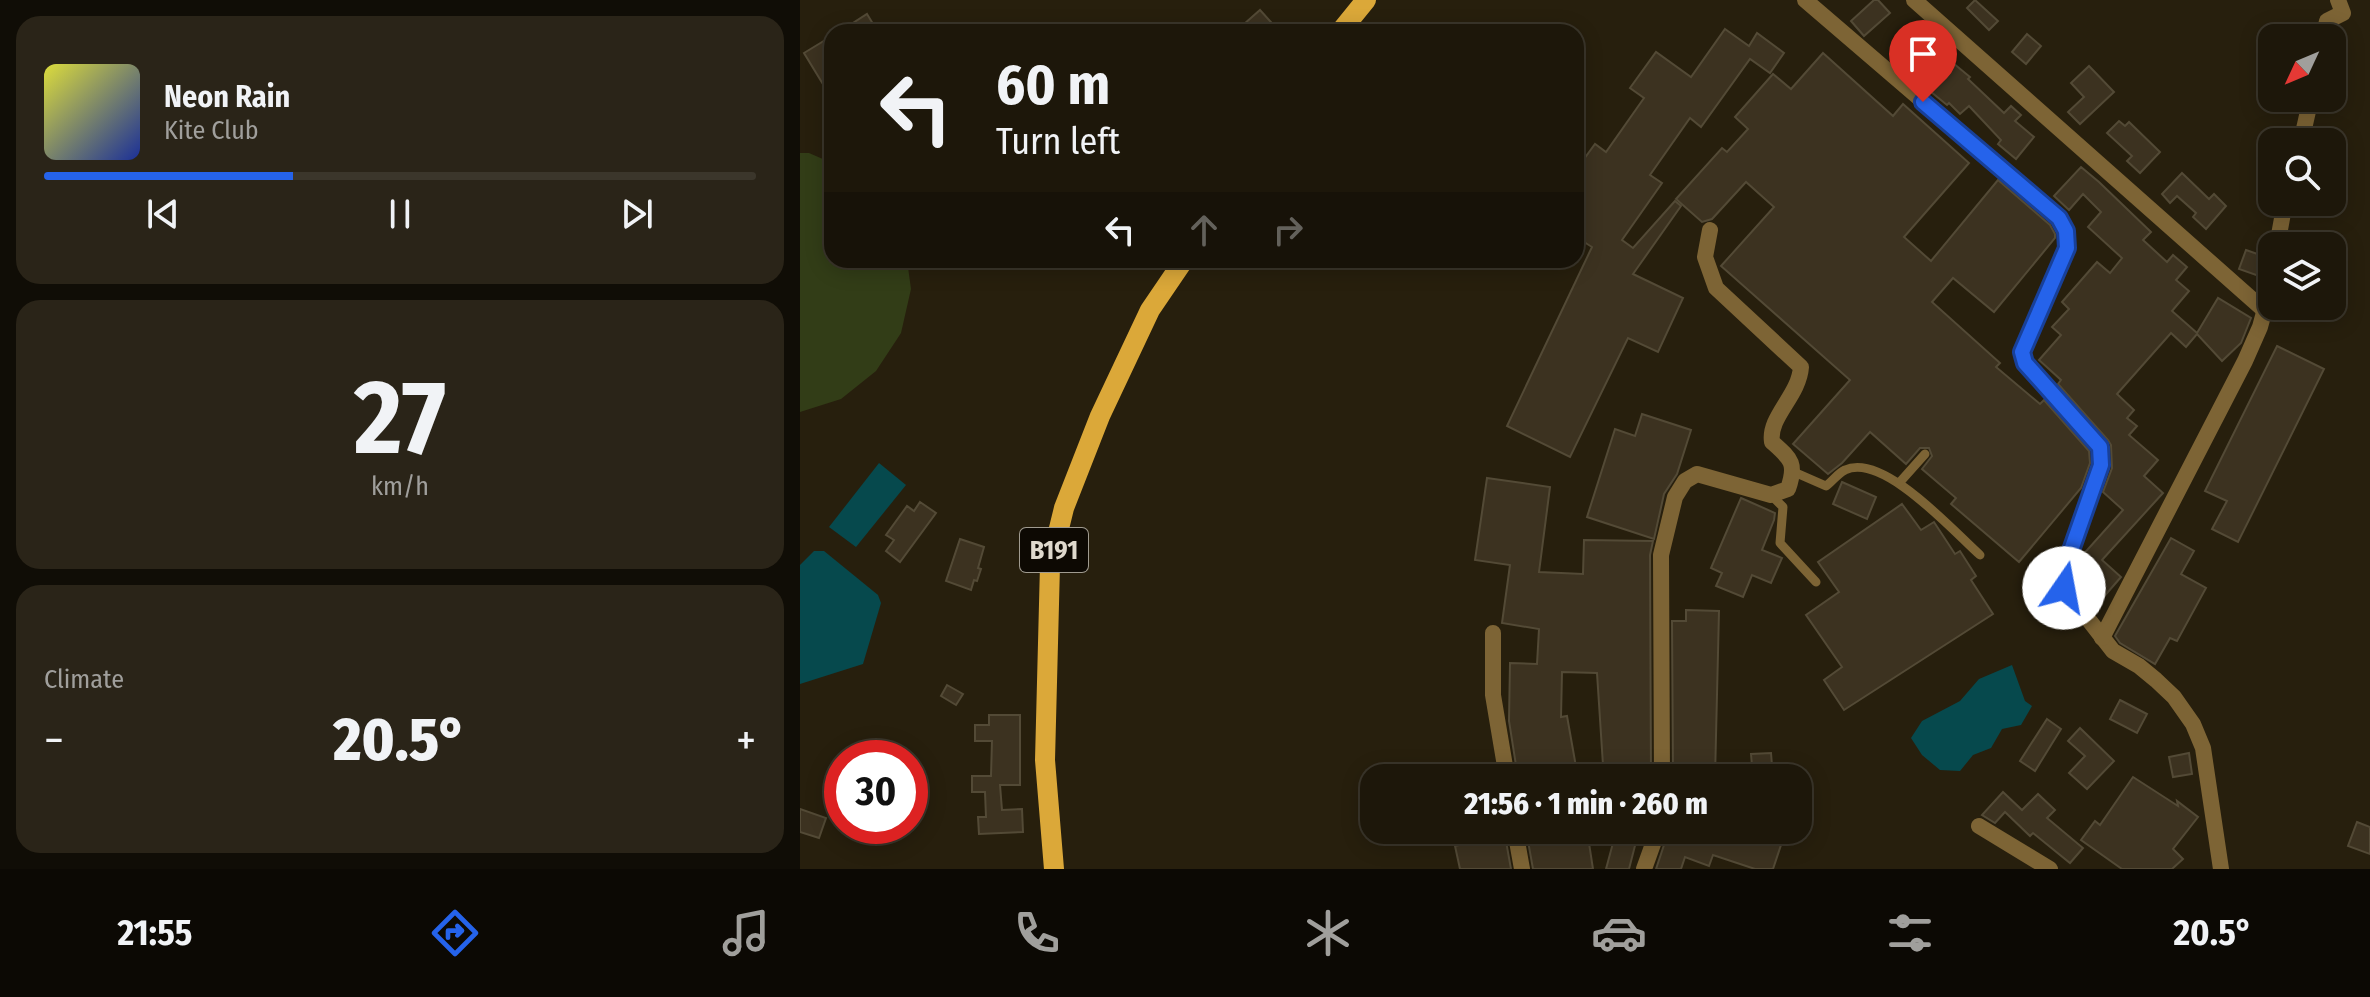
<!DOCTYPE html>
<html lang="en">
<head>
<meta charset="utf-8">
<style>
  :root { --surface:#1d170a; --page:#2a2418; --text:#f1f3f6; --muted:#a09f9c; --line:#3b362b; --accent:#2563eb }
  body { margin:0; font-family:"Fira Sans Condensed",sans-serif; background:var(--page); color:var(--text); height:100vh; display:flex; flex-direction:column; font-size:30px; white-space:nowrap }
  * { box-sizing:border-box; margin:0 }
  p { font-size:26px; color:var(--muted) }
  .icon { flex:none; width:44px; height:44px; fill:none; stroke:currentColor; stroke-width:2; stroke-linecap:round; stroke-linejoin:round }
  .map { position:relative; flex:1; overflow:hidden }
  .drawer { display:flex; flex-direction:column; gap:16px; padding:16px; background:#100d06; width:800px }
  .drawer>* { flex:none }
  .hud { position:absolute; left:24px; top:24px; width:760px; height:244px; border-radius:24px; box-shadow:0 4px 20px #0003,0 0 0 2px var(--line); background:#1d170a; color:var(--text); overflow:hidden }
  .needle { width:52px; rotate:226deg }
  .fabs { position:absolute; left:1458px; top:24px; display:grid; gap:16px }
  .fabs a { display:grid; place-items:center; width:88px; height:88px; border-radius:16px; background:var(--surface); box-shadow:0 4px 20px #0003,0 0 0 2px var(--line); font-size:40px }
  .speed { position:absolute; left:24px; top:740px; display:flex; gap:16px; font-size:40px; font-weight:700; text-align:center }
  .speed>* { display:grid; place-content:center; width:104px; height:104px; border-radius:50%; background:var(--surface); box-shadow:0 4px 20px #0003,0 0 0 2px var(--line); line-height:1 }
  .speed .limit { border:12px solid #d22; background:#fff; color:#111 }
  .pin { position:absolute; display:grid; place-items:center; width:68px; height:68px; color:#fff; margin:-82px -34px; border-radius:50% 50% 50% 0; rotate:-45deg; box-shadow:0 0 8px #0007 }
  .pin .icon { rotate:45deg }
  .me { position:absolute; width:88px; margin:-44px; rotate:12deg; stroke-linejoin:round; filter:drop-shadow(0 0 6px #0008) }
  .turn { display:flex; align-items:center; gap:28px; height:168px; padding:0 40px; font-size:36px }
  .turn .icon { width:104px; height:104px; stroke-width:2.5 }
  .turn b { display:block; font-size:56px; line-height:68px }
  .lanes { display:flex; align-items:center; height:76px; padding:0 40px; background:#0003; justify-content:center; gap:40px; direction:ltr }
  .lanes .off { opacity:.35 }
  .big { font-size:60px; font-weight:800; line-height:1.1 }
  .drawer .card { flex:1; display:flex; flex-direction:column; justify-content:center; gap:12px; min-width:0; padding:0 28px; border-radius:24px; background:var(--page) }
  .drawer .dial { align-items:center; gap:0 }
  .dial b { font-size:104px; line-height:1 }
  .song { display:flex; align-items:center; gap:24px }
  .cover { width:96px; height:96px; border-radius:12px; background:linear-gradient(135deg,hsl(60 70% 55%),hsl(230 70% 35%)) }
  .played { height:8px; border-radius:4px; background:linear-gradient(90deg,var(--accent) 35%,var(--line) 35%) }
  .keys { display:flex; justify-content:space-around; direction:ltr }
  .heat { display:flex; justify-content:space-between; align-items:center; font-size:44px; direction:ltr }
  .trip { position:absolute; left:560px; top:764px; width:452px; height:80px; border-radius:24px; background:var(--surface); box-shadow:0 4px 20px #0003,0 0 0 2px var(--line); font-weight:800; line-height:80px; text-align:center }
  .dock { display:flex; height:128px; justify-content:space-around; align-items:center; background:#0c0904; color:var(--muted) }
  .dock .icon { width:56px; height:56px }
  .dock .active { color:var(--accent) }
  .dock b { font-size:36px; color:var(--text) }
  main { display:flex; flex:1; min-height:0 }
  .map>svg:first-child { display:block }
  .green { fill:#323d17 }
  .water { fill:#06494d }
  .building { fill:#3c3220; stroke:#534a36; stroke-width:2 }
  .lines { fill:none; stroke-linecap:round; stroke-linejoin:round }
  .lane { stroke:#7d6435; stroke-width:9 }
  .street { stroke:#7d6435; stroke-width:16 }
  .primary { stroke:#dba839; stroke-width:20 }
  .route-casing { stroke:#184099; stroke-width:20 }
  .route { stroke:#2563eb; stroke-width:14 }
  .labels { text-anchor:middle; dominant-baseline:central; stroke-width:8; stroke-linejoin:round; paint-order:stroke }
  .shield { fill:#0d0903; stroke:#a09b90; stroke-width:2 }
  .shield-label { font-size:26px; font-weight:bold; fill:#dfd9cd }
</style>
</head>
<body>
<main>
<section class="drawer">
<div class="card">
<div class="song"><i class="cover"></i><div><b>Neon Rain</b><p>Kite Club</p></div></div>
<div class="played"></div>
<div class="keys"><svg class="icon" aria-label="previous" viewBox="0 0 24 24"><path d="M18 5L8 12l10 7zM5 5v14"/></svg><svg class="icon" aria-label="pause" viewBox="0 0 24 24"><path d="M8 5v14M16 5v14"/></svg><svg class="icon" aria-label="next" viewBox="0 0 24 24"><path d="M6 5l10 7-10 7zM19 5v14"/></svg></div>
</div>
<div class="card dial"><b>27</b><p>km/h</p></div>
<div class="card"><p>Climate</p>
<div class="heat"><a>−</a><b class="big">20.5°</b><a>+</a></div>
</div>
</section>
<div class="map">
<svg width="1570" height="869" viewBox="0 0 1570 869">
  <rect width="100%" height="100%" fill="#271f0d"/>
  <path class="green" d="M0,153H9L32,163V260H107L111,289L101,333L76,371L41,399L0,412Z"/>
  <g class="water">
    <path d="M79,463L106,485L56,547L29,527Z"/>
    <path d="M14,551H24L78,595L81,603L63,664L0,684V565Z"/>
    <path d="M1212,665L1225,701L1232,706L1221,725L1202,729L1191,748L1173,755L1160,771L1140,770L1122,755L1111,738L1122,721L1160,701L1179,679Z"/>
  </g>
  <g class="building">
    <path d="M1074,0H1078L1090,13L1064,36L1051,21Z"/>
    <path d="M1175,0L1198,21L1189,30L1167,8Z"/>
    <path d="M460,10L480,32H435Z"/>
    <path d="M67,14L78,32H39Z"/>
    <path d="M925,29L949,46L957,33L984,53L970,73L950,59L901,127L890,118L850,175L862,183L822,240L833,248L875,201L881,206L833,274L883,298L858,352L828,338L770,457L707,426L792,247L781,240L785,234L776,227V170L795,144L806,152L844,98L830,88L856,52L891,77Z"/>
    <path d="M1227,34L1241,46L1226,64L1212,52Z"/>
    <path d="M32,36V99L4,53Z"/>
    <path d="M1023,53L1093,116L1103,104L1169,163L1104,237L1131,261L1198,180L1250,225L1255,234V238L1194,312L1153,278L1132,302L1200,363L1196,367L1240,404L1244,400L1289,451L1290,463L1281,488L1219,562L1151,504L1156,498L1122,469L1132,456L1129,448H1120L1106,464L1070,432L1042,463L1028,474L993,444L1050,380L921,266L974,207L946,182L912,219L902,222L876,199L922,148L927,152L948,129L935,117L973,74L991,89Z"/>
    <path d="M1153,63L1170,77L1168,79L1204,113L1211,106L1221,115L1215,121L1234,137L1216,159L1198,144L1201,140L1169,106L1160,114L1149,103L1147,105L1130,91Z"/>
    <path d="M1289,66L1314,92L1280,124L1268,112L1284,97L1271,83Z"/>
    <path d="M1319,121L1325,126L1329,122L1360,152L1340,173L1327,161L1332,156L1307,133Z"/>
    <path d="M1281,167L1299,182L1351,232L1343,240L1367,262L1373,255L1387,267L1376,280L1389,291L1372,311L1397,333L1418,298L1451,318L1441,343L1422,361L1397,334L1386,347L1371,333L1317,394L1334,410L1327,418L1337,426L1329,435L1358,460L1344,476L1363,493L1302,560L1321,577L1301,600L1284,585L1292,576L1278,563L1280,558L1323,510L1303,492L1312,468L1311,445L1308,440L1258,384L1261,380L1239,360L1261,335L1252,327L1269,309L1262,302L1297,262L1310,273L1322,258L1288,227L1301,212L1283,194L1269,210L1254,196Z"/>
    <path d="M1382,173L1409,199L1414,194L1426,206L1406,229L1393,217L1396,213L1377,196L1370,203L1362,194Z"/>
    <path d="M1446,250L1466,257L1459,276L1439,269Z"/>
    <path d="M1477,346L1524,369L1438,542L1412,529L1427,501L1405,491Z"/>
    <path d="M842,414L891,430L877,474L864,494L854,539L787,517L815,429L835,436Z"/>
    <path d="M687,478L750,487L739,572L783,574L784,540L853,541L850,555L851,778H799L798,765H803L797,673L762,672L761,717L767,716L778,778H718L709,721L710,663L737,664L739,629L702,623L710,565L675,560Z"/>
    <path d="M1042,482L1076,497L1067,519L1033,504Z"/>
    <path d="M941,498L975,513L974,520L962,550L982,558L971,583L952,575L943,597L916,586L922,573L911,568Z"/>
    <path d="M120,502L136,513L100,562L86,551L94,540L86,535L107,506L114,511Z"/>
    <path d="M1102,504L1121,530L1134,522L1155,554L1160,551L1176,576L1171,580L1193,614L1044,710L1024,680L1042,667L1006,615L1039,592L1018,562Z"/>
    <path d="M1371,538L1394,551L1381,574L1406,588L1377,641L1370,638L1355,664L1320,643L1315,636Z"/>
    <path d="M160,539L184,547L178,568L181,569L177,581L174,580L171,590L146,581Z"/>
    <path d="M886,610L919,611L915,778H873L872,621H886Z"/>
    <path d="M147,685L163,694L156,705L141,696Z"/>
    <path d="M1320,700L1347,714L1337,733L1310,719Z"/>
    <path d="M189,715H220V785H200L202,810L222,809L223,832L179,834L178,817H186L185,792H172V776H191L192,741H175V725H189Z"/>
    <path d="M1247,719L1261,729L1235,771L1220,761Z"/>
    <path d="M1280,728L1314,761L1287,789L1269,773L1285,756L1268,741Z"/>
    <path d="M971,753L973,778H953L951,754Z"/>
    <path d="M1389,753L1392,774L1373,777L1369,757Z"/>
    <path d="M1333,777L1378,806L1377,801L1398,817L1373,849L1383,859L1372,869H1322L1281,840L1295,821L1300,825Z"/>
    <path d="M1203,792L1222,810L1238,794L1255,810L1247,818L1283,848L1270,863L1233,833L1230,836L1205,812L1195,823L1182,815Z"/>
    <path d="M0,809L26,818L19,838L0,832Z"/>
    <path d="M1557,822L1570,827V854L1548,846Z"/>
    <path d="M665,830H704L711,869H660L655,846L667,843Z"/>
    <path d="M726,830H787L793,869H733Z"/>
    <path d="M812,830H839L829,869H806L813,843Z"/>
    <path d="M869,830H986L973,869H955L913,855L909,866L885,857L881,869H856Z"/>
  </g>
  <g class="lines">
    <g class="lane">
      <path d="M994,472L1026,486C1032,482 1038,473 1045,470C1083,452 1153,531 1180,555"/>
      <path d="M1100,482L1125,454"/>
      <path d="M971,495L983,507L980,543L1016,582"/>
    </g>
    <g class="street">
      <path d="M1005,0L1259,218L1266,231L1267,248L1222,352L1225,363L1300,447L1301,465L1262,576L1264,588L1313,651L1339,666L1356,680L1374,697L1393,724L1403,748L1421,869"/>
      <path d="M1114,0L1464,310"/>
      <path d="M1523,38L1527,21L1543,13L1538,0"/>
      <path d="M1501,142L1511,98"/>
      <path d="M1477,246L1485,202"/>
      <path d="M693,633V695L707,778"/>
      <path d="M1302,638L1445,361L1460,327L1472,283"/>
      <path d="M862,778L861,555L875,497L885,481L897,474L971,495L988,489C997,463 991,459 972,442C968,417 999,396 1001,367L916,288L905,257L910,230"/>
      <path d="M1179,826L1250,869"/>
      <path d="M715,830L722,869"/>
      <path d="M844,869L858,830"/>
    </g>
    <g class="primary">
      <path d="M540,32L566,0"/>
      <path d="M254,869L245,760L250,565L264,508L300,416L350,310L384,260"/>
    </g>
  </g>
  <g class="lines">
    <defs>
      <path id="route" d="M1123,102L1259,218L1266,231L1267,248L1222,352L1225,363L1300,447L1301,465L1262,576L1264,588"/>
    </defs>
    <use href="#route" class="route-casing"/>
    <use href="#route" class="route"/>
  </g>
  <g class="labels">
    <rect class="shield" x="220" y="528" width="68" height="44" rx="6"/>
    <g class="shield-label">
      <text x="254" y="550">B191</text>
    </g>
  </g>
</svg>
<div class="fabs">
<a><svg class="needle" viewBox="-14 -14 28 28"><path d="M0-13l5 13h-10z" fill="#e53935"/><path d="M0 13l5-13h-10z" fill="#a09f9c"/></svg></a>
<a><svg class="icon" aria-label="search" viewBox="0 0 24 24"><circle cx="10" cy="10" r="6"/><path d="M15 15l6 6"/></svg></a>
<a><svg class="icon" aria-label="layers" viewBox="0 0 24 24"><path d="M12 4l9 5-9 5-9-5zM3 14l9 5 9-5"/></svg></a>
</div>
<div class="speed"><div class="limit">30</div></div>
<div class="pin" style="left:1123px;top:102px;background:#d93025"><svg class="icon" aria-label="arrive" viewBox="0 0 24 24"><path d="M6 21V4h12l-3 4 3 4H6"/></svg></div>
<svg class="me" style="left:1264px;top:588px" viewBox="-20 -20 40 40"><circle r="19" fill="#fff"/><path d="M0-13L10 11 0 6-10 11z" fill="#2563eb"/></svg>
<div class="trip">21:56 · 1 min · 260 m</div>
<div class="hud">
<div class="turn"><svg class="icon" aria-label="left" viewBox="0 0 24 24"><path d="M17 20v-9H6M10 6l-5 5 5 5"/></svg><div><b>60 m</b>Turn left</div></div>
<div class="lanes"><svg class="icon" aria-label="left" viewBox="0 0 24 24"><path d="M17 20v-9H6M10 6l-5 5 5 5"/></svg><svg class="icon off" aria-label="ahead" viewBox="0 0 24 24"><path d="M12 20V5M6 11l6-6 6 6"/></svg><svg class="icon off" aria-label="right" viewBox="0 0 24 24"><path d="M7 20v-9h11M14 6l5 5-5 5"/></svg></div>
</div>
</div>
</main>
<nav class="dock">
<b>21:55</b>
<svg class="icon active" aria-label="directions" viewBox="0 0 24 24"><path d="M12 3l9 9-9 9-9-9zM9 14v-3h6M13 9l2 2-2 2"/></svg>
<svg class="icon" aria-label="music" viewBox="0 0 24 24"><path d="M9 18V5l10-2v13"/><circle cx="6" cy="18" r="3"/><circle cx="16" cy="16" r="3"/></svg>
<svg class="icon" aria-label="phone" viewBox="0 0 24 24"><path d="M5 4h4l2 5-3 2q2 4 5 5l2-3 5 2v4C11 20 4 13 5 4z"/></svg>
<svg class="icon" aria-label="climate" viewBox="0 0 24 24"><path d="M12 3v18M4 7l16 10M4 17L20 7"/></svg>
<svg class="icon" aria-label="car" viewBox="0 0 24 24"><path d="M5 17H2v-5l4-1 3-4h7l3 4 3 1v5h-3M9 17h6M6 11h13"/><circle cx="7" cy="17" r="2"/><circle cx="17" cy="17" r="2"/></svg>
<svg class="icon" aria-label="filters" viewBox="0 0 24 24"><path d="M4 7h16M4 17h16"/><circle cx="9" cy="7" r="2"/><circle cx="15" cy="17" r="2"/></svg>
<b>20.5°</b>
</nav>
</body>
</html>
